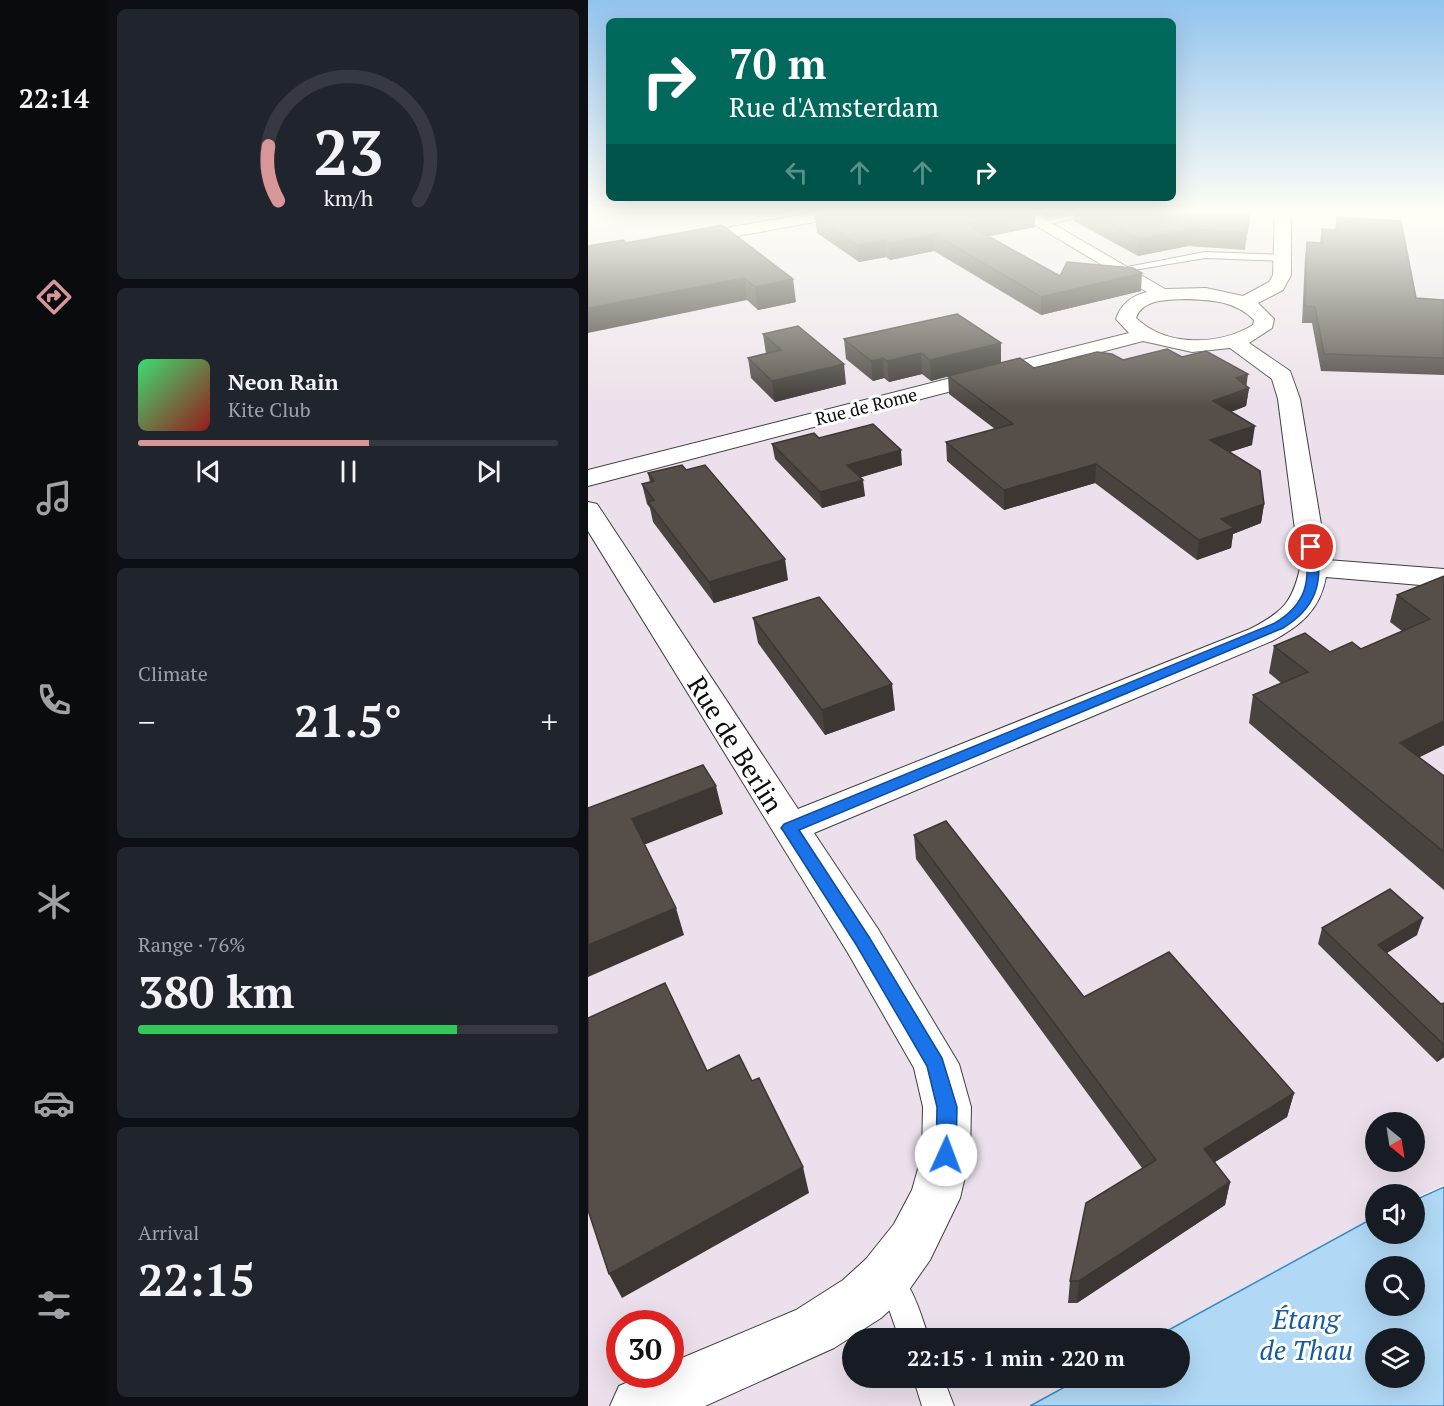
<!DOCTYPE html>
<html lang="en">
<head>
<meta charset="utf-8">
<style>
  :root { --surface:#171b24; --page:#20242c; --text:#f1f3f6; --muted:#9ea1a6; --line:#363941; --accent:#d99698 }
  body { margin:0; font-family:"PT Serif",serif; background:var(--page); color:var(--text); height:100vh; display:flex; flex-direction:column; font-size:22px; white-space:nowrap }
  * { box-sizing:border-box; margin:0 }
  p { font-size:20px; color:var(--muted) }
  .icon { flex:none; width:33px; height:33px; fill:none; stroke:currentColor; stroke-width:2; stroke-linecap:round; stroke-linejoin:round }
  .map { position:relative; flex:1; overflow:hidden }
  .sheet { display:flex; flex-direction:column; gap:9px; padding:9px; background:#0d0f14; width:480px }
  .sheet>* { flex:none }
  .guide { position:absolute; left:18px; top:18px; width:570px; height:183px; border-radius:9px; box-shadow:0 6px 24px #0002; background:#00695c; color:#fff; overflow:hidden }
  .needle { width:39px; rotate:150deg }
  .controls { position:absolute; left:777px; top:1112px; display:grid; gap:12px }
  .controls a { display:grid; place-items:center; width:60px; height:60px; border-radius:50%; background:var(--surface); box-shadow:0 6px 24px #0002; font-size:30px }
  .speed { position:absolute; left:18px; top:1310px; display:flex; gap:12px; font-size:30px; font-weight:700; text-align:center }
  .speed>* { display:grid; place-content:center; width:78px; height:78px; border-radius:50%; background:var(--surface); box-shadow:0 6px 24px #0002; line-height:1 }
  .speed .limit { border:9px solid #d22; background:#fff; color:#111 }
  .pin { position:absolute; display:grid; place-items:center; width:51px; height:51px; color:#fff; margin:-26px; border:3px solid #fff; border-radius:50%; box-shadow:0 2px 6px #0007 }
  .me { position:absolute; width:66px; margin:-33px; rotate:2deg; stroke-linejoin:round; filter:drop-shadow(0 0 4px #0008) }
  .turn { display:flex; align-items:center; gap:21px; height:126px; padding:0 24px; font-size:27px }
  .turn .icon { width:78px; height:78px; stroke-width:2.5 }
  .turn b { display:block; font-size:42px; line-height:51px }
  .lanes { display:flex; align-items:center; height:57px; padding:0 24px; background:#0003; justify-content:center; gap:30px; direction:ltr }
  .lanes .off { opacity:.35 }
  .big { font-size:45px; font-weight:700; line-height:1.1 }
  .sheet .widget { flex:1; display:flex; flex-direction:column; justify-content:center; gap:9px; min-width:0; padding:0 21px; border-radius:9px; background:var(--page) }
  .sheet .dial { align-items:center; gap:0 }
  .dial svg { height:156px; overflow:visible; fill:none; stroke:var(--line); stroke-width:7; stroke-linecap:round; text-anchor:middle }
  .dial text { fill:var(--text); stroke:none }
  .song { display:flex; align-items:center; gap:18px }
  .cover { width:72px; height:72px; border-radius:9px; background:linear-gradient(135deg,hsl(140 70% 55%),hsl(0 70% 35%)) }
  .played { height:6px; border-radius:3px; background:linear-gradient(90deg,var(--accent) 55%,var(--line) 55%) }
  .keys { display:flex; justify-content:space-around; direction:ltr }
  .heat { display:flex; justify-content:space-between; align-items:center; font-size:33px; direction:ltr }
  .charge { height:9px; border-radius:4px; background:linear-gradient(90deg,#34c759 76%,var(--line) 0) }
  .trip { position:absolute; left:254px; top:1328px; width:348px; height:60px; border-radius:30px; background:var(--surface); box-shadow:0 6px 24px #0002; font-weight:700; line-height:60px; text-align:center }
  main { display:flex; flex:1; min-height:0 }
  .tab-bar { display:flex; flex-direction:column; width:108px; justify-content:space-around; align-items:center; background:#090b0e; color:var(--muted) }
  .tab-bar .icon { width:42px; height:42px }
  .tab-bar .selected { color:var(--accent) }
  .tab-bar b { font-size:27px; color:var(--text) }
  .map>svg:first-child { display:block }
  .industrial { fill:#ebe0eb; fill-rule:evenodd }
  .water { fill:#b1d9f6; stroke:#388bcd; stroke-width:1.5; fill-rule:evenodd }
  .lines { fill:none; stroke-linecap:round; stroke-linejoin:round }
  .lane-casing { stroke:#3f3f3f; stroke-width:2 }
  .street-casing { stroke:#3f3f3f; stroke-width:2 }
  .lane { fill:#fff; fill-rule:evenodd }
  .street { fill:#fff; fill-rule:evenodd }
  .wall { fill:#49433f }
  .shaded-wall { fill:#3c3733 }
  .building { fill:#554e49; stroke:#3c3733; stroke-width:1.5 }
  .route { fill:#1a73e8; stroke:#114b97; stroke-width:1.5 }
  .labels { text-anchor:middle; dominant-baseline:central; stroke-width:6; stroke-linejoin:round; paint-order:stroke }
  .far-street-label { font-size:18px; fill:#0c0c0c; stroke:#fff }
  .near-street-label { font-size:26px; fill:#0c0c0c; stroke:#fff }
  .near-water-label { font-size:27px; font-style:italic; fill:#165c9e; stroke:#fff }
</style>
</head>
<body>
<main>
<nav class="tab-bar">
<b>22:14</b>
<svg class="icon selected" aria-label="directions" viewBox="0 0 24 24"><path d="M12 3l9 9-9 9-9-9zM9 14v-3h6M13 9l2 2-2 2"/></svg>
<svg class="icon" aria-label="music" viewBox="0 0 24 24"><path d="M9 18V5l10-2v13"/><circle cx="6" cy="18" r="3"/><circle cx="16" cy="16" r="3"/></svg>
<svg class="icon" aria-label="phone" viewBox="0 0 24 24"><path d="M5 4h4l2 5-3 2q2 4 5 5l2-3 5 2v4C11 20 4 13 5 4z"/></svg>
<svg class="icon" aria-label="climate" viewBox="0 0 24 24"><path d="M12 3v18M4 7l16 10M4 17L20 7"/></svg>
<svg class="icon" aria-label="car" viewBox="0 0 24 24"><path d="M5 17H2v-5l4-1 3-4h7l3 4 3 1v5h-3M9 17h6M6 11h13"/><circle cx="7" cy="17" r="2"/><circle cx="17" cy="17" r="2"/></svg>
<svg class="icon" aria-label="filters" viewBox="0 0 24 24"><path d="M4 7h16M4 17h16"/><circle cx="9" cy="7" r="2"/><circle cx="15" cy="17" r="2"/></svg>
</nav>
<section class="sheet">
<div class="widget dial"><svg viewBox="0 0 100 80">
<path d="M14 69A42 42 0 1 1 86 69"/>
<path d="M14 69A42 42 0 0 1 9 41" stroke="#d99698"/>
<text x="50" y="56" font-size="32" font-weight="700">23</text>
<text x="50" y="72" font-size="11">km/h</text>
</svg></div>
<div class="widget">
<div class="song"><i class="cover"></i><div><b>Neon Rain</b><p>Kite Club</p></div></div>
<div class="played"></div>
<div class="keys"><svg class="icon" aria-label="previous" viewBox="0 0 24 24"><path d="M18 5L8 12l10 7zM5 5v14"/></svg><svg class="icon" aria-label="pause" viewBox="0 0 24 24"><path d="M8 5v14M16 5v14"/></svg><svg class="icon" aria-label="next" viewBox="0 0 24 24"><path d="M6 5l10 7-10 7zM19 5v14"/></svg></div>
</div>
<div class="widget"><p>Climate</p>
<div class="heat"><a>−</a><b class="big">21.5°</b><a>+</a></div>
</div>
<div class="widget"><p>Range · 76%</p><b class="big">380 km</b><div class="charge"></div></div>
<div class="widget"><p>Arrival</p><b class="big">22:15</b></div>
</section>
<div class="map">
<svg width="856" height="1406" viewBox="0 0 856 1406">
  <rect width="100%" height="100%" fill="#fffcec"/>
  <path class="industrial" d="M0,211H856V1185L827,1198L826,1194H788L787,1217L566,1338H264V1377H495L442,1406H0ZM788,1122H826V1161H788ZM32,1323H82V1374H32Z"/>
  <path class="water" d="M856,1187V1406H442L495,1377H591V1338H566L787,1217L788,1233H826L827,1200ZM788,1266H826V1305H788ZM788,1338H826V1377H788Z"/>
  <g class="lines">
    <defs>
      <g id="lane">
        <path d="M502,211H519L452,226L448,223Z"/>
        <path d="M617,252L694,255L699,258L694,261L617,258L534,272L529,269Z"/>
        <path d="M298,1266C324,1276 332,1313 341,1338H311L302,1312L284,1280L288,1270Z"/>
        <path d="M325,1377H355L366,1406H334Z"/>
      </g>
      <g id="street">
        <path d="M234,211H268L260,216L99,245L91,240L99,235Z"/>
        <path d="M424,211H443L577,289L618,288L655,296L681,282L685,275L687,211H703V275L695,290L670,303L686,319L684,328L661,343L702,371L712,399L739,560L856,569V587L738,577C732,610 712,626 684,641L226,833L290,929L371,1064L383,1107L382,1155L372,1198L342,1260L316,1297L293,1318L246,1348L117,1406H22L31,1386L58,1374H82V1363L208,1310L255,1280L278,1259L306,1224L324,1190L334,1155L335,1107L326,1068L260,953L0,531V502L9,504L13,510L210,809L662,629C694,612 704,604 712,568L690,399L684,379L642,348L604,352L555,341L0,486V470L541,333L528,319C533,304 543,296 559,292ZM596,299C621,300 647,300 666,320L665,325C630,346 578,347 548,318C554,299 579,300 596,299Z"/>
      </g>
    </defs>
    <use href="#lane" class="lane-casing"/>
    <use href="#street" class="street-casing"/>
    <use href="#lane" class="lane"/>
    <use href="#street" class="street"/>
  </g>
  <g class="wall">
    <path d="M447,211V227L401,236L472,276L553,291L453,315L346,251L302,260L298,257L271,262L229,233L227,216Z"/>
    <path d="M447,211H662L657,250L600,246L550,256L486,221V212L460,218Z"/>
    <path d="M749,217L828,298L856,300V375L733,371L724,323H714L717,257L719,242L732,243L734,229L747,230Z"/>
    <path d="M134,225L208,302L170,310L159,300L38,243Z"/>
    <path d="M175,334L258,384L187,402L163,378L160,358L178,354Z"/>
    <path d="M256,339L413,343V363L446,368L535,360L594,357L661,388L658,406L643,412L664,445L641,452L676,504L673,523L645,534L643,548L609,560L507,483L416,510L359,461L358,442L407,429L361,394L360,376L343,381L334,374L301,382L296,378L285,381L258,359Z"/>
    <path d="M231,438L314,465L272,477L277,496L234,508L187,459L184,444Z"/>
    <path d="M60,473L200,580L126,603L65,522L62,508L59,504L54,484L62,482Z"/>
    <path d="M856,576V745L831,757L856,776V890L661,723L665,695L693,683L681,673L686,646L742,652L773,649L814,631L802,622L809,595Z"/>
    <path d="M165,618L307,710L237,735L170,643Z"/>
    <path d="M326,835L496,997L706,1093L699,1117L627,1162L642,1182L637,1205L489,1303H480L482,1281L554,1168L328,859Z"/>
    <path d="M734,928L829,935L798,953L853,1004L856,1003V1057L849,1062L730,944Z"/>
  </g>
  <g class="shaded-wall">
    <path d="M447,211V227L379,241L378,224Z"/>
    <path d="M460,211H486V212L460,218Z"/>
    <path d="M602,229L600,246L550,256L551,239Z"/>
    <path d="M346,234V251L302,260L301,243Z"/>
    <path d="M297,240L298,257L271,262L269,245Z"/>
    <path d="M554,273L553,291L453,315V297Z"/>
    <path d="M156,278L159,300L0,333V308Z"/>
    <path d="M205,279L208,302L170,310L167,287Z"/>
    <path d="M413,343V363L343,381L342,360Z"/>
    <path d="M333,353L334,374L301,382L299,361Z"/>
    <path d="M295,358L296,378L285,381L283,361Z"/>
    <path d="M256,364L258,384L187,402L184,381Z"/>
    <path d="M660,374L658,389L661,388L658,406L622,420L625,401L648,378Z"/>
    <path d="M667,426L664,445L620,459L622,440Z"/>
    <path d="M313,450L314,465L261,481L259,465Z"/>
    <path d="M508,464L507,483L416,510V490Z"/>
    <path d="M275,480L277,496L234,508L232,492Z"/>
    <path d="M676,504L673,523L645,534L643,548L609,560L611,540L633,519Z"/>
    <path d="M197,559L200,580L126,603L121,582Z"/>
    <path d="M304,684L307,710L237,735L234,710Z"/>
    <path d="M856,721V745L804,771L812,743Z"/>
    <path d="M128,786L135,814L53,846L44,819Z"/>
    <path d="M88,908L96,935L0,977V945Z"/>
    <path d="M835,918L829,935L784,962L790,945Z"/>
    <path d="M856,1045V1057L849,1062Z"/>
    <path d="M706,1093L699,1117L611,1172L616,1149Z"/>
    <path d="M215,1167L221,1193L34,1298L21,1274Z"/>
    <path d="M642,1182L637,1205L489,1303L491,1281Z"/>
  </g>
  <g class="building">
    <path d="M259,211H446L378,224L472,276L479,262L545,268L554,273L453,297L346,234L301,243L297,240L269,245L227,216Z"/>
    <path d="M499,211H662L659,233L602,229L551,239Z"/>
    <path d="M749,217L813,221L828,298L856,300V358L736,354L727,307L717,306L719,242L734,243V229L749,230Z"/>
    <path d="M134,225L205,279L167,287L156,278L0,308V246L35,240L38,243Z"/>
    <path d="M369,314L413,343L342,360L333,353L299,361L295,358L283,361L256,339Z"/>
    <path d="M210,326L256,364L184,381L160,358L193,350L175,334Z"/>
    <path d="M579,349L594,357L618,351L660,374L648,378L661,388L625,401L667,426L622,440L672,471L676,504L633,519L646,528L611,540L508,464L416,490L358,442L425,424L360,376L432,358L446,368L509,352L524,354L535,360Z"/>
    <path d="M285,424L313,450L259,465L275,480L232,492L184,444L226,433L231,438Z"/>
    <path d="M94,465L98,470L117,465L197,559L121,582L60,502L66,500L54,484L66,481L60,473Z"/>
    <path d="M856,576V721L812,743L856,776V852L665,695L720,672L686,646L717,633L742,652L764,642L773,649L842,619L809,595Z"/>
    <path d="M231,597L304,684L234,710L165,618Z"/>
    <path d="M115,765L128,786L44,819L88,908L0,945V808Z"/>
    <path d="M358,821L496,997L581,952L706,1093L616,1149L642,1182L491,1281H482L498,1203L568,1160L326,835Z"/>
    <path d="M802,889L835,918L790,945L853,1004L856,1003V1045L734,928Z"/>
    <path d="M77,983L119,1071L151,1055L164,1081L171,1078L215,1167L21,1274L0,1210V1018Z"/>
  </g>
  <linearGradient id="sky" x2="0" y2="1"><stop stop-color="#92c3ee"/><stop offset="0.52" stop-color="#fffef6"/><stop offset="1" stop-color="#fffef6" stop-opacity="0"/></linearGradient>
  <rect width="856" height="408" fill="url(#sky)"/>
  <path class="route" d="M723,544L729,547C735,583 728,608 695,628L211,830L281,937L354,1058L369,1107L368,1155L365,1162L358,1165L351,1162L348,1155L349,1107L339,1066L269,946L196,832L193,828L196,824L687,623C718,604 723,582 717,547Z"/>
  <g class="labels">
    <g class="far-street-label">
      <text transform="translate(278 406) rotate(-14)">Rue de Rome</text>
    </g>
    <g class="near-street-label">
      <text transform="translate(148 744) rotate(58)">Rue de Berlin</text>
    </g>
    <g class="near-water-label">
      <text x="718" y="1319">Étang<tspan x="718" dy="31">de Thau</tspan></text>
    </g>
  </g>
</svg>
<div class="controls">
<a><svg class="needle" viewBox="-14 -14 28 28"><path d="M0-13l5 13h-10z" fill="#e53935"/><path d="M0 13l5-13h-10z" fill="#9ea1a6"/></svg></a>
<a><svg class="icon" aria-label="sound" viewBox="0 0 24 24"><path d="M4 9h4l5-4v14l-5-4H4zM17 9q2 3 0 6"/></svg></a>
<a><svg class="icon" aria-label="search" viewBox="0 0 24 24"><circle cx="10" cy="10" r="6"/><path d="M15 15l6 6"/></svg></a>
<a><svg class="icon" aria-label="layers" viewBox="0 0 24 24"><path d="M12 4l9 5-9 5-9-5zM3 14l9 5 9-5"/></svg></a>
</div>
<div class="speed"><div class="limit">30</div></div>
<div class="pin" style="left:723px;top:547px;background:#d93025"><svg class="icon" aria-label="arrive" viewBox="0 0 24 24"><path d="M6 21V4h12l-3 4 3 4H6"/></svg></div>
<svg class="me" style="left:358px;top:1155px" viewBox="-20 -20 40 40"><circle r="19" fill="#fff"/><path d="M0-13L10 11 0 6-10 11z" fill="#1a73e8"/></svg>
<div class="trip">22:15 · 1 min · 220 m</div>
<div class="guide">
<div class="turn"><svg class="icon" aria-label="right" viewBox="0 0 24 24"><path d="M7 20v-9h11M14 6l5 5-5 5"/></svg><div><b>70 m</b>Rue d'Amsterdam</div></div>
<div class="lanes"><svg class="icon off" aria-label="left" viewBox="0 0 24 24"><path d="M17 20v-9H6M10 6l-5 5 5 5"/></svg><svg class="icon off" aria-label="ahead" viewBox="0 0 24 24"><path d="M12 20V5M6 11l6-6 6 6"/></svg><svg class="icon off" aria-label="ahead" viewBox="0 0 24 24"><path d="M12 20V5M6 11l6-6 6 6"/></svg><svg class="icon" aria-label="right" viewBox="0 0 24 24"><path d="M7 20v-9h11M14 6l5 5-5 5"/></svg></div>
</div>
</div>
</main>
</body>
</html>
